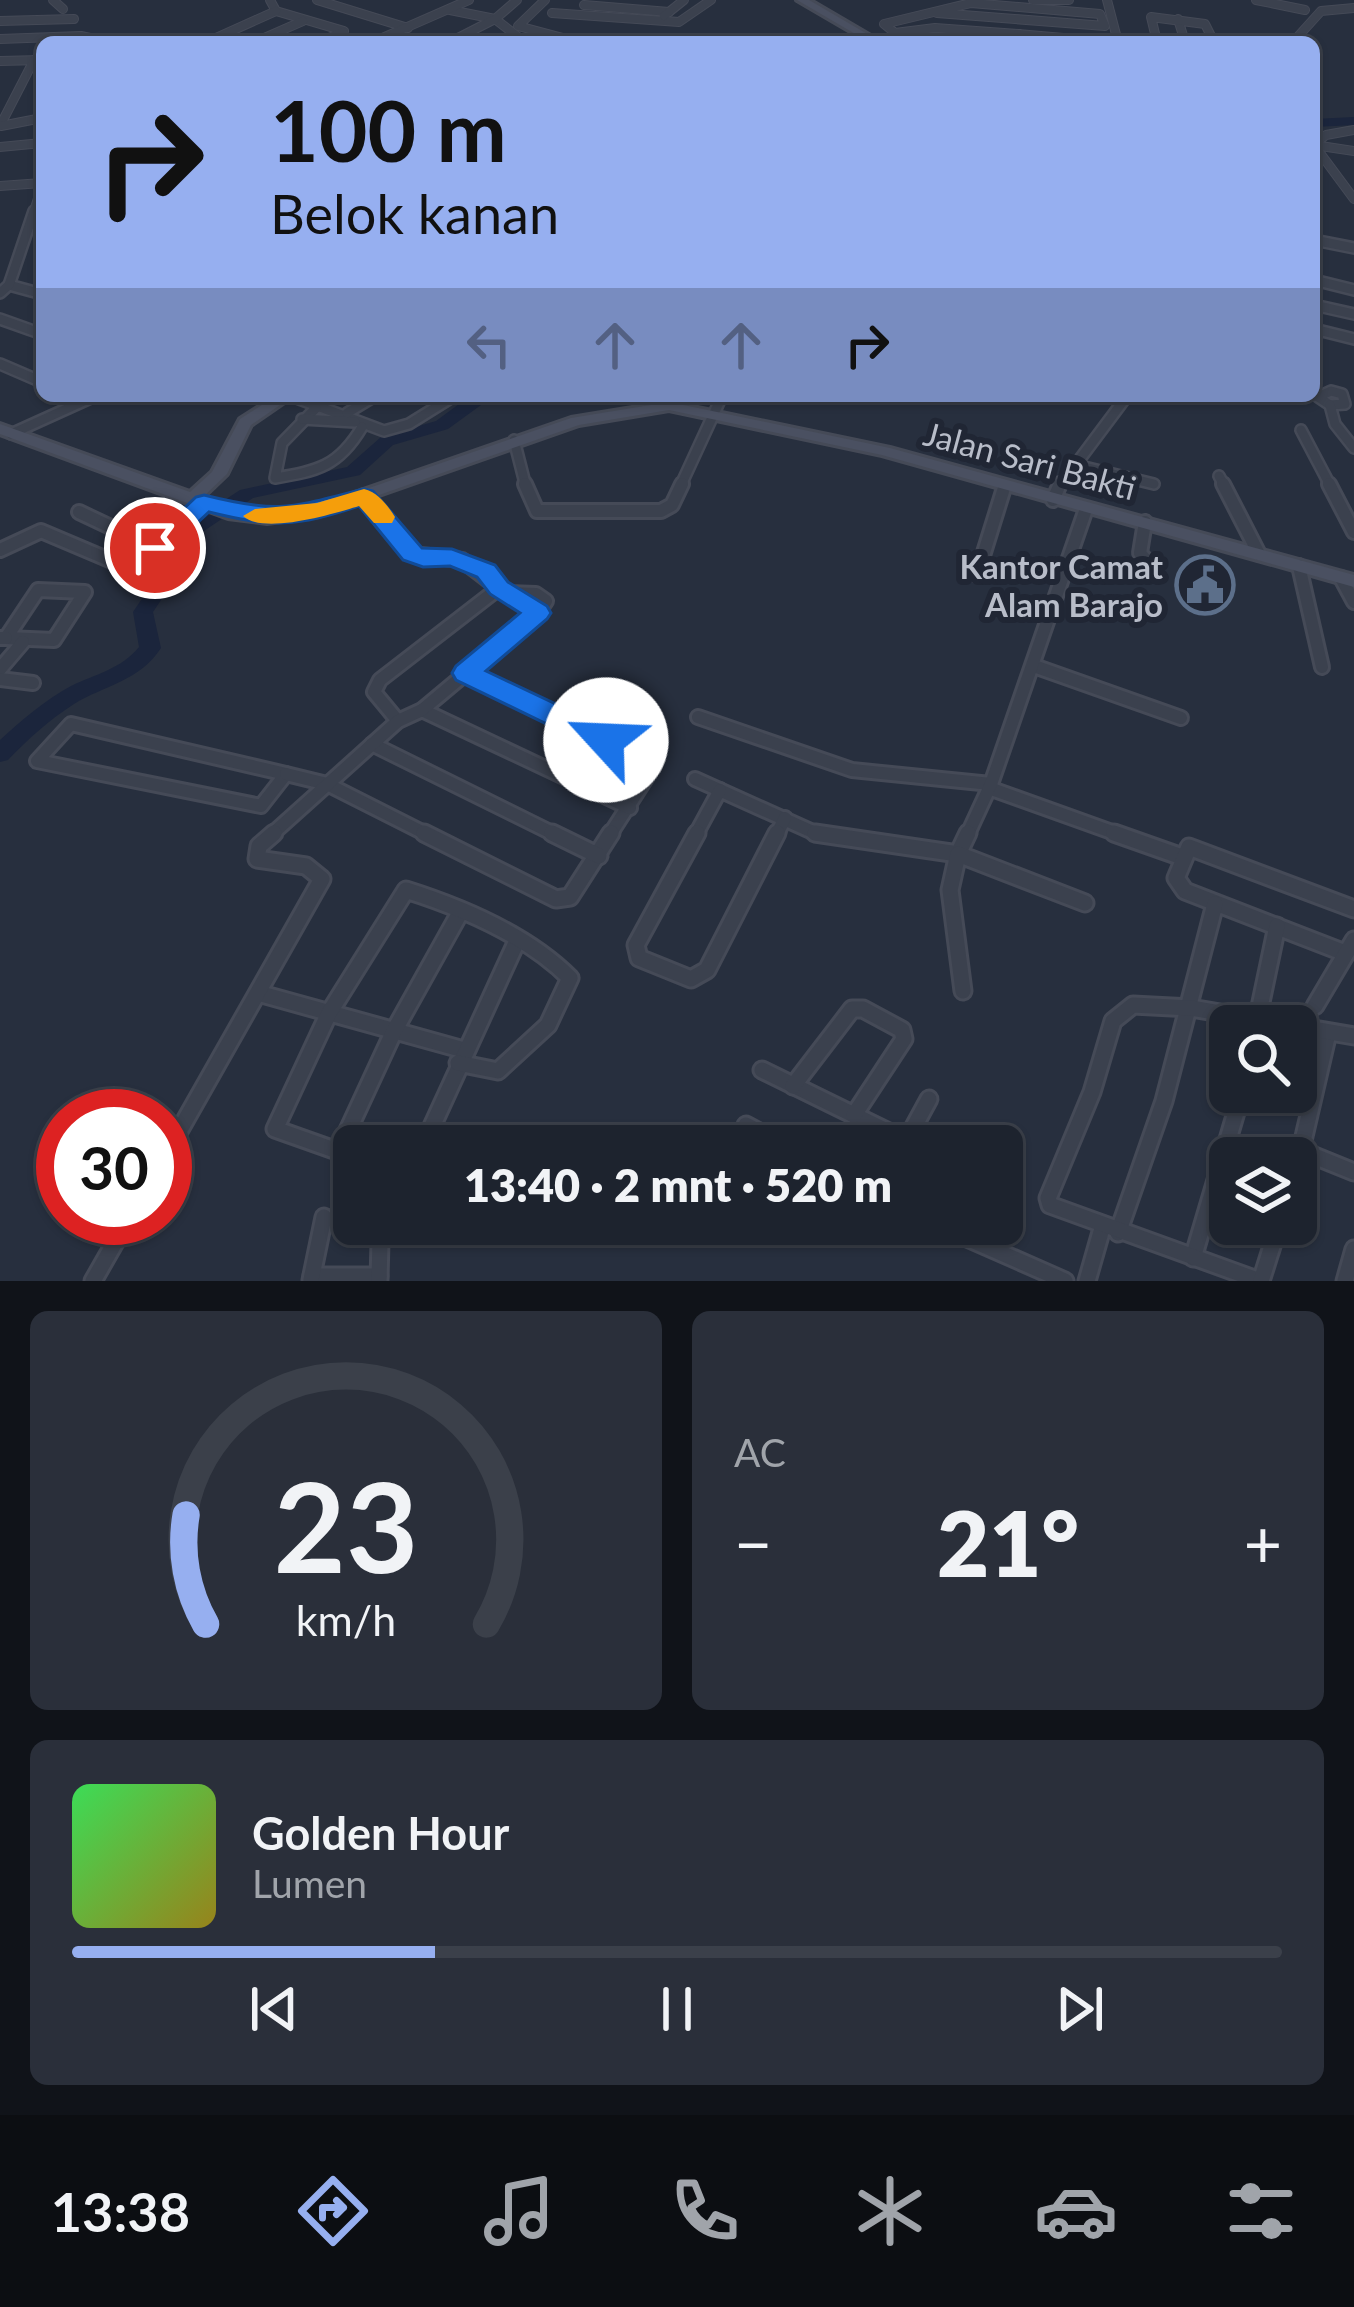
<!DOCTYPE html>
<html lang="id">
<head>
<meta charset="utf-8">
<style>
  :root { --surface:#1d232e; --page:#2a2f3a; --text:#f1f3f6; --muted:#a0a4aa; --line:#3b404a; --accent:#96aff0 }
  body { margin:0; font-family:Lato,sans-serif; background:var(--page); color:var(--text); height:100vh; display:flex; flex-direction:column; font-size:45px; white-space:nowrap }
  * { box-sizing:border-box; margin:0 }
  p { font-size:39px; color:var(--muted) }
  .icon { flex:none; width:66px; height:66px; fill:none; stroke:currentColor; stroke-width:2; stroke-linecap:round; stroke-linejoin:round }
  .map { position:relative; height:1281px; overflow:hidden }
  .drawer { display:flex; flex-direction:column; gap:30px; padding:30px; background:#101319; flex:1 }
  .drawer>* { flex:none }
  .top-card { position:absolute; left:36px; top:36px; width:1284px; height:366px; border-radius:18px; box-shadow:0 3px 9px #0004,0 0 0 3px var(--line); background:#96aff0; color:#111; overflow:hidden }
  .buttons { position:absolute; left:1209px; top:1005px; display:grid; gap:24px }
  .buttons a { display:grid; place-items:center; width:108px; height:108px; border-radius:18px; background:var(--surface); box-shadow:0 3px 9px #0004,0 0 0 3px var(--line); font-size:60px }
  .speed { position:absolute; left:36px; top:1089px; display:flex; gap:24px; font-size:60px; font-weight:700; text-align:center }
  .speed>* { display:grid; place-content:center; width:156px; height:156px; border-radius:50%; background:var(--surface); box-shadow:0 3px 9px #0004,0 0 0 3px var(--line); line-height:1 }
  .speed .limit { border:18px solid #d22; background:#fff; color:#111 }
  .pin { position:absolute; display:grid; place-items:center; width:102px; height:102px; color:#fff; margin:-51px; border:6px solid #fff; border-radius:50%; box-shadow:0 3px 12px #0007 }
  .me { position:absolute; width:132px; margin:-66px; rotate:295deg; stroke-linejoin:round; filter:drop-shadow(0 0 9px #0008) }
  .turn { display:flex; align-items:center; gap:42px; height:252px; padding:0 36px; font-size:54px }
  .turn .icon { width:156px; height:156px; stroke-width:2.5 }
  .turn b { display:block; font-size:84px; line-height:102px }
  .lanes { display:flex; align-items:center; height:114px; padding:0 36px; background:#0003; justify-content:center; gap:60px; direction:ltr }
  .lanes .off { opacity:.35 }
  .big { font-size:90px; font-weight:800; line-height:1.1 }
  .drawer .tile { flex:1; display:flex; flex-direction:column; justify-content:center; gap:18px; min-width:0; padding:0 42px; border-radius:18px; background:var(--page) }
  .drawer .dial { align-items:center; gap:0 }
  .dial svg { height:312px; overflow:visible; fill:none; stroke:var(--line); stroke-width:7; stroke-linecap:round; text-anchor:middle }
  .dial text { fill:var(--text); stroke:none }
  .song { display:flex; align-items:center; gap:36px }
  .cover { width:144px; height:144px; border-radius:18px; background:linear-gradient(135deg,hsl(130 70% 55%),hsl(50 70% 35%)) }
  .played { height:12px; border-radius:6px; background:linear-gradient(90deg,var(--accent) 30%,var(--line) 30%) }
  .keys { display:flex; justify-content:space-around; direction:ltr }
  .heat { display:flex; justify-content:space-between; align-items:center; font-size:66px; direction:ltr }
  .drawer .tiles { flex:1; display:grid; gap:30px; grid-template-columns:1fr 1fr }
  .tile:last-child { grid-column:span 2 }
  .trip { position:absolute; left:333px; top:1125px; width:690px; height:120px; border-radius:18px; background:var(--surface); box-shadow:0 3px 9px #0004,0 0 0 3px var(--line); font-weight:800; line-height:120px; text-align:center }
  .dock { display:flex; height:192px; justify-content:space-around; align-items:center; background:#0c0e12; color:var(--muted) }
  .dock .icon { width:84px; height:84px }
  .dock .current { color:var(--accent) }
  .dock b { font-size:54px; color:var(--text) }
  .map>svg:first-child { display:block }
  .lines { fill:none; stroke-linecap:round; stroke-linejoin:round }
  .river { fill:#1b253c; fill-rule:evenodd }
  .building { fill:#3a4254 }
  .street-far3-casing { stroke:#454a57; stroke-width:10 }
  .street-far2-casing { stroke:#454a57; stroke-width:14 }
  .street-far1-casing { stroke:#454a57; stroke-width:18 }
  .street-casing { stroke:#454a57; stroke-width:21 }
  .secondary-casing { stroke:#454a57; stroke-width:6 }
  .street-far3 { stroke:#3b414e; stroke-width:8 }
  .street-far2 { stroke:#3b414e; stroke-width:9 }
  .street-far1 { stroke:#3b414e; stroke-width:12 }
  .street { stroke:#3b414e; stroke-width:15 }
  .secondary { fill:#4a5061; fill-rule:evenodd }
  .route { fill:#1a73e8; stroke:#114b97; stroke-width:3 }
  .slow { fill:#f59e0b }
  .labels { text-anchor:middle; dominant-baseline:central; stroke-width:12; stroke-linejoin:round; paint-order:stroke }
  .street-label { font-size:33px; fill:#b8bdc9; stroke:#202634 }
  .poi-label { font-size:33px; font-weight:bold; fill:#b8bdc9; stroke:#202634; text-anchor:end }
</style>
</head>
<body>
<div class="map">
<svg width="1354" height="1281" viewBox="0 0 1354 1281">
  <rect width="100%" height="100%" fill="#272f3e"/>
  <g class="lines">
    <g class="river">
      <path d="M1354,117V125L1314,127V119Z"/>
      <path d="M470,396H537L528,401L481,405L448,429L393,445L360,475L253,498L195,537L192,554L153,612L161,648C140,681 105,685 74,704C49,720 28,739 8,760L0,762V740C22,720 45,700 71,686C96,674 121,669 139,647L133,612L172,554L179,530L240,490L347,467L381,437L436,421Z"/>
    </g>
  </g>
  <path class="building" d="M1197,570L1215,579L1218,597L1174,587L1176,577L1183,579L1185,572L1196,574Z"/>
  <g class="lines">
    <defs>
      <g id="street-far3">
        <path d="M53,0L63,9"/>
        <path d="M270,0L276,11L344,31"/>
        <path d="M317,0L408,28"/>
        <path d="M545,0L518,26L578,42"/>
        <path d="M1033,0H1069"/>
        <path d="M1107,0L1118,42"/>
        <path d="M1256,0L1305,10"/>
        <path d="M584,5L669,12"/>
        <path d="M450,10L495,19L517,36L509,42"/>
        <path d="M552,13L679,22L711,0"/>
        <path d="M937,13L1105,26L1100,14L971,3L884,24L895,33L935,28L1018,34"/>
        <path d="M664,16L684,0"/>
        <path d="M1178,19L1185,42"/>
        <path d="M0,21L74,19"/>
        <path d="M1031,36L1018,34L1109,42"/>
        <path d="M0,39L81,36L108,42"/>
        <path d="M207,42L276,11"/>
        <path d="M255,42L303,21"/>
        <path d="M319,42L343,32"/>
        <path d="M373,42L469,0"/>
        <path d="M450,42L495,19L517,0"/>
        <path d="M1157,42L1151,17L1205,24L1212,38L1206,42"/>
        <path d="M1293,42L1321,11L1354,8"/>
        <path d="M0,61L41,60"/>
        <path d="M0,126L34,60"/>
        <path d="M1,126L42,118"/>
        <path d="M1354,130L1326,135L1314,145L1354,199"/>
        <path d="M1314,145L1354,151"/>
        <path d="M0,147L42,143"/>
        <path d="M0,186L42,183"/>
        <path d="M33,214L42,186"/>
      </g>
      <g id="street-far2">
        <path d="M1314,240L1354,248"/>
        <path d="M1314,280L1354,290"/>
        <path d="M9,285L42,294"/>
        <path d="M0,293L9,285L34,211"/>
        <path d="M1314,305L1354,314"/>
        <path d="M0,319L42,334"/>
        <path d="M1314,329L1354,339"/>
        <path d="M0,364L42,382"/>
        <path d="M1331,391L1342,394L1345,404L1330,405L1318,397Z"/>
        <path d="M291,396L384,431L409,424L454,396"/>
        <path d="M1330,405L1335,424L1354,448"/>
        <path d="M316,408L282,443L275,478C318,471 339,466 362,427"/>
        <path d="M347,413L375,396"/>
        <path d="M302,419L355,422"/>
        <path d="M1301,430L1331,487"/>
        <path d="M11,434L95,396"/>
        <path d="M514,440L526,487"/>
        <path d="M1076,465L1154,484"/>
        <path d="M1219,476L1225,487"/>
        <path d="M680,487L722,396"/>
        <path d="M1059,487L1127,396"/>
      </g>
      <g id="street-far1">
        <path d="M525,484L537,511H661L672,505L682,484"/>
        <path d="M1223,484L1259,554"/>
        <path d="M1329,484L1354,532"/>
        <path d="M1053,500L1060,484"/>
        <path d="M79,512L155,548"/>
        <path d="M1145,522L1140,553L1155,571"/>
        <path d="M0,550L41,531L126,567L204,503"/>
        <path d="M1299,566L1322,667"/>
        <path d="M977,575L1004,488"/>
        <path d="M1341,578L1354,602"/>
        <path d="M38,590L85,592L54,640L6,638Z"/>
        <path d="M0,638H6"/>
        <path d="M1034,666L1181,718"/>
        <path d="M0,669L23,642"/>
        <path d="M466,673L654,766L609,836"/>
        <path d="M0,679L33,683"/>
        <path d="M422,710L630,808"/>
        <path d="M698,717L852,770L991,784"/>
        <path d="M398,721L374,692L380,680L499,588"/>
        <path d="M71,724L286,774L261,806L37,761Z"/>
        <path d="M372,744L558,836"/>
        <path d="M286,774L327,784L430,836"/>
        <path d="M695,779L815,833L834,836"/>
        <path d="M989,788L1123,836"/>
        <path d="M270,836L398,721L422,710L538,613L546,601L536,594L505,593L462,560L413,554L364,496"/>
        <path d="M695,836L720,790"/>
        <path d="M776,836L785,818"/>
        <path d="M967,836L991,784L1086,509"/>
      </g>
      <g id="street">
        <path d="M424,833L556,899L570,897L611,833"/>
        <path d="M552,833L599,856"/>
        <path d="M697,833L636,945L639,958L691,979L707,970L777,833"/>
        <path d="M815,833L958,854L968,833"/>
        <path d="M1114,833L1182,857"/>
        <path d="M1345,953L1185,891L1176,878L1189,847L1354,909"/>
        <path d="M963,991L950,890L958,854L1085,903"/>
        <path d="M258,993L464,1050"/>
        <path d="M1315,1006L1354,940"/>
        <path d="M1256,1026L1277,926"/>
        <path d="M762,1070L917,1146"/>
        <path d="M793,1086L852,1009H863L902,1030L904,1039L854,1115"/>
        <path d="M746,1125L785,1146"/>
        <path d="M904,1145L929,1099"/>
        <path d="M423,1146L517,941"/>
        <path d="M1302,1151L1354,1172"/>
        <path d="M338,1152L394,1031L461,911"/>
        <path d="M165,1156L322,879L306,866L257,859L259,846L274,833"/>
        <path d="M354,1157L275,1129L329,1013L406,890C463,908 527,935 570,978L548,1025L498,1071L458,1063"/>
        <path d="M1296,1171L1328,1033"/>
        <path d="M935,1224L1065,1281"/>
        <path d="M1118,1233L1164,1101L1215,904"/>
        <path d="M1193,1258L1242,1092"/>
        <path d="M312,1276H379"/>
        <path d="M311,1280L324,1217"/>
        <path d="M379,1280L380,1242"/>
        <path d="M93,1281L129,1218"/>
        <path d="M1087,1281L1103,1225"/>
        <path d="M1260,1281L1050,1205L1048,1198L1092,1092L1113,1021L1133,1005L1191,1008L1354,1036"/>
        <path d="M1261,1281L1279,1224"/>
        <path d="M1345,1281L1354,1249"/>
      </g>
      <g id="secondary">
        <path d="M797,0H809L881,42H869Z"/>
        <path d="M276,396H293L251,425L227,474L203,497L237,509L267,513L317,506L571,418L669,402L890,448L1354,575V587L882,455L669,410L579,425L319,516L267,523L228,518L0,434V424L190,492L212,472L240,419Z"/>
      </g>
    </defs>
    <use href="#street-far3" class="street-far3-casing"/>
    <use href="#street-far2" class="street-far2-casing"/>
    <use href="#street-far1" class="street-far1-casing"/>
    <use href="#street" class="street-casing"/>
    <use href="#secondary" class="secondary-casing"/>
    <use href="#street-far3" class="street-far3"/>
    <use href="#street-far2" class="street-far2"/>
    <use href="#street-far1" class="street-far1"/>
    <use href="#street" class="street"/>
    <use href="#secondary" class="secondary"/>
  </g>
  <path class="route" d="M364,489L373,491L422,548L452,549L495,565L508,582L547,606L551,613L547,619L486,671L617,733L621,740L617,748H596L456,680L452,673L456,666L520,613L490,594L477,577L450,566L423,567L403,560L359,506C295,527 274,528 209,512L164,554L155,556L142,548L196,497L204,495C280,514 290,508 364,489Z"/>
  <path class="slow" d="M364,489C378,492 388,506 395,517L392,523H374L359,506C333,514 263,535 243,516L255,509L317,503Z"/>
  <defs>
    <symbol id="civic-ring" viewBox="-11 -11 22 22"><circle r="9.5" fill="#202634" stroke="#5c6f8a" stroke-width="1.5"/><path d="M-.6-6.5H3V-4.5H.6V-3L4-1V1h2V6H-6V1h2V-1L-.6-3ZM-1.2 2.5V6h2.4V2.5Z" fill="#5c6f8a"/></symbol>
  </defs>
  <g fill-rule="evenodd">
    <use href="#civic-ring" x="1172" y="552" width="66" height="66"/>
  </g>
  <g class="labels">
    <g class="street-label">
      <text transform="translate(1030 460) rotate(15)">Jalan Sari Bakti</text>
    </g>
    <g class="poi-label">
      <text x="1163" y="566">Kantor Camat<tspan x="1163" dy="38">Alam Barajo</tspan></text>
    </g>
  </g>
</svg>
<div class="buttons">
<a><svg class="icon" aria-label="search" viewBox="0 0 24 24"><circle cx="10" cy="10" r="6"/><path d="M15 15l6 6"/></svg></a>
<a><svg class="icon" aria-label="layers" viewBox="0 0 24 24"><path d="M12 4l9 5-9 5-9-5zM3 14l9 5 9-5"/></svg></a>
</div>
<div class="speed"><div class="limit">30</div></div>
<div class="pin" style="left:155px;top:548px;background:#d93025"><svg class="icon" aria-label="arrive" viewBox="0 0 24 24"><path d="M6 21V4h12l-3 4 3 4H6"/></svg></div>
<svg class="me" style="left:606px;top:740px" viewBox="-20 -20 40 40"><circle r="19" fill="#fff"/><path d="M0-13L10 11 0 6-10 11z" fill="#1a73e8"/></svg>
<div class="trip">13:40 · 2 mnt · 520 m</div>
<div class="top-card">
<div class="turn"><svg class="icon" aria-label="right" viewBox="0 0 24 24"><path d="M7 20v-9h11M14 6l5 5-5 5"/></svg><div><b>100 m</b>Belok kanan</div></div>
<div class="lanes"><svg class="icon off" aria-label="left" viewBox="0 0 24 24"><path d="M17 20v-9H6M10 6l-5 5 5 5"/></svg><svg class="icon off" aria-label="ahead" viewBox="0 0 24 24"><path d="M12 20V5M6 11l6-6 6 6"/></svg><svg class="icon off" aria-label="ahead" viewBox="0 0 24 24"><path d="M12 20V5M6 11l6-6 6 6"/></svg><svg class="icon" aria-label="right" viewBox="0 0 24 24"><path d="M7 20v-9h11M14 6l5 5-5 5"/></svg></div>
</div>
</div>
<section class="drawer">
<div class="tiles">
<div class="tile dial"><svg viewBox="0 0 100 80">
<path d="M14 69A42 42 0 1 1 86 69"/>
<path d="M14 69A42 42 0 0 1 9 41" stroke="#96aff0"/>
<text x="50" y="56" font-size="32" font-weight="700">23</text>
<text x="50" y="72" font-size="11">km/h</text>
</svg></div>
<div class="tile"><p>AC</p>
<div class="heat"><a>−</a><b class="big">21°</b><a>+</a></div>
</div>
<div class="tile">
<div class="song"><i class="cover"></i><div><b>Golden Hour</b><p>Lumen</p></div></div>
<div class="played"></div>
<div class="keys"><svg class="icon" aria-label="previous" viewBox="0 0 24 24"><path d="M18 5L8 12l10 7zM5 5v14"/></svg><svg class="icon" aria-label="pause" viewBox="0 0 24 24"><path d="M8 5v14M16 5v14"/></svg><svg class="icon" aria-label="next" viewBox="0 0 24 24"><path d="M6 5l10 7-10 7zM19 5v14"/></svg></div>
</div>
</div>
</section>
<nav class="dock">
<b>13:38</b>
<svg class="icon current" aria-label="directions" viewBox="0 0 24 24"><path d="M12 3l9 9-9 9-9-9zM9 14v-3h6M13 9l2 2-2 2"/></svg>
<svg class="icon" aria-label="music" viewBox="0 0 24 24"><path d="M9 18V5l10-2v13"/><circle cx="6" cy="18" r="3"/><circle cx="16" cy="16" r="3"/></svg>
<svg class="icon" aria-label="phone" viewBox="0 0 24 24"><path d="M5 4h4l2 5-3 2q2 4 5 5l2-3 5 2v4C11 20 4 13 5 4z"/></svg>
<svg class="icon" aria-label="climate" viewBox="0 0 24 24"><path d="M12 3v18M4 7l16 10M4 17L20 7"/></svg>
<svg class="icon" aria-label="car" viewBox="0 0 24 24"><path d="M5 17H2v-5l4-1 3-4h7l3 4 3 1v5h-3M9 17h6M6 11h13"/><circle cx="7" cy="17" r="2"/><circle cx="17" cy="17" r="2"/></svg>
<svg class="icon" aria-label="filters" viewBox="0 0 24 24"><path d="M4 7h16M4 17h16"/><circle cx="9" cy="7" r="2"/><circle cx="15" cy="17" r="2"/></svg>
</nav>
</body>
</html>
